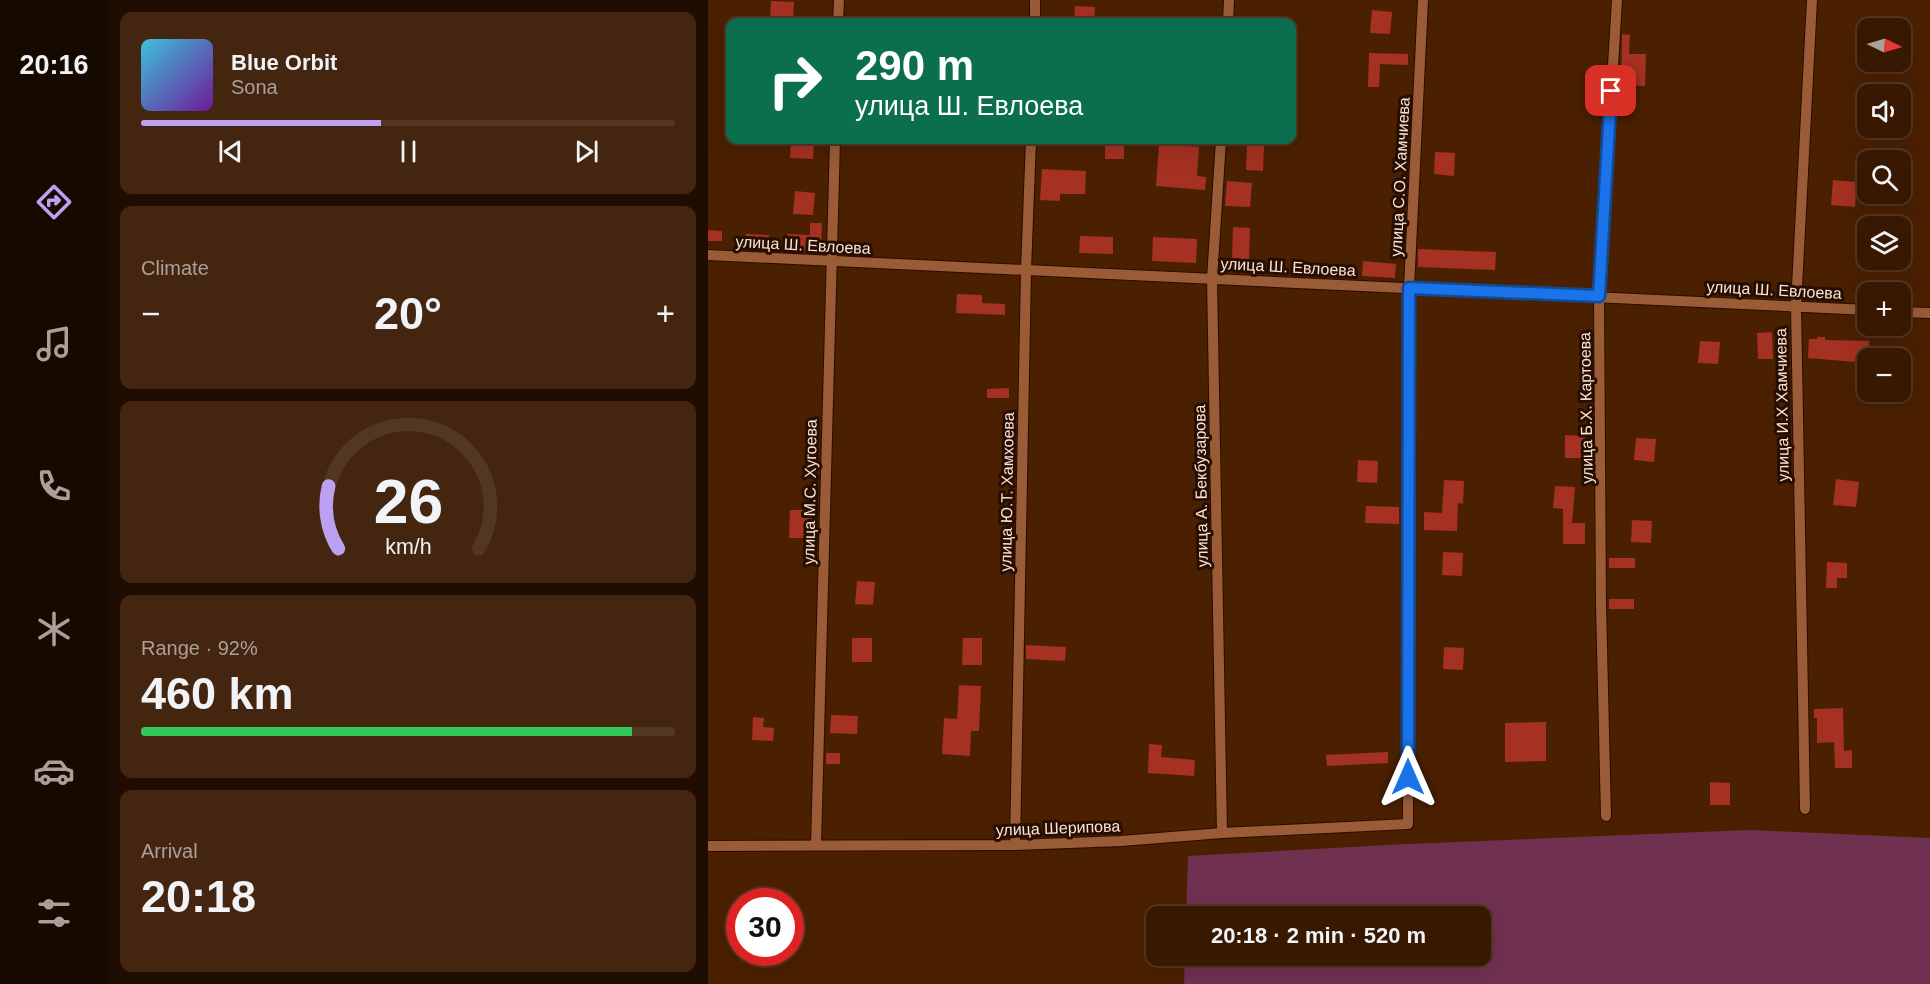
<!DOCTYPE html>
<html lang="en">
<head>
<meta charset="utf-8">
<style>
  :root { --surface:#381801; --page:#432510; --text:#f1f3f6; --muted:#aba099; --line:#523723; --accent:#bca0f2 }
  body { margin:0; font-family:Arial,sans-serif; background:var(--page); color:var(--text); height:100vh; display:flex; flex-direction:column; font-size:22px; white-space:nowrap }
  * { box-sizing:border-box; margin:0 }
  p { font-size:20px; color:var(--muted) }
  .icon { flex:none; width:33px; height:33px; fill:none; stroke:currentColor; stroke-width:2; stroke-linecap:round; stroke-linejoin:round }
  .map { position:relative; flex:1; overflow:hidden }
  .details { display:flex; flex-direction:column; gap:12px; padding:12px; background:#1f0d01; width:600px }
  .details>* { flex:none }
  .top-card { position:absolute; left:18px; top:18px; width:570px; height:126px; border-radius:12px; box-shadow:0 6px 24px #0002,0 0 0 2px var(--line); background:#0b6e4f; color:#fff; overflow:hidden }
  .needle { width:39px; rotate:95deg }
  .tools { position:absolute; left:1149px; top:18px; display:grid; gap:12px }
  .tools a { display:grid; place-items:center; width:54px; height:54px; border-radius:12px; background:var(--surface); box-shadow:0 6px 24px #0002,0 0 0 2px var(--line); font-size:30px }
  .speed { position:absolute; left:18px; top:888px; display:flex; gap:12px; font-size:30px; font-weight:700; text-align:center }
  .speed>* { display:grid; place-content:center; width:78px; height:78px; border-radius:50%; background:var(--surface); box-shadow:0 6px 24px #0002,0 0 0 2px var(--line); line-height:1 }
  .speed .limit { border:9px solid #d22; background:#fff; color:#111 }
  .pin { position:absolute; display:grid; place-items:center; width:51px; height:51px; color:#fff; margin:-26px; border-radius:12px; box-shadow:0 3px 9px #0006 }
  .me { position:absolute; width:66px; margin:-33px; rotate:0deg; stroke-linejoin:round; filter:drop-shadow(0 0 4px #0008) }
  .turn { display:flex; align-items:center; gap:21px; height:126px; padding:0 30px; font-size:27px }
  .turn .icon { width:78px; height:78px; stroke-width:2.5 }
  .turn b { display:block; font-size:42px; line-height:51px }
  .big { font-size:45px; font-weight:800; line-height:1.1 }
  .details .card { flex:1; display:flex; flex-direction:column; justify-content:center; gap:9px; min-width:0; padding:0 21px; border-radius:12px; background:var(--page) }
  .details .dial { align-items:center; gap:0 }
  .dial svg { height:156px; overflow:visible; fill:none; stroke:var(--line); stroke-width:7; stroke-linecap:round; text-anchor:middle }
  .dial text { fill:var(--text); stroke:none }
  .song { display:flex; align-items:center; gap:18px }
  .cover { width:72px; height:72px; border-radius:9px; background:linear-gradient(135deg,hsl(190 70% 55%),hsl(280 70% 35%)) }
  .played { height:6px; border-radius:3px; background:linear-gradient(90deg,var(--accent) 45%,var(--line) 45%) }
  .keys { display:flex; justify-content:space-around; direction:ltr }
  .heat { display:flex; justify-content:space-between; align-items:center; font-size:33px; direction:ltr }
  .charge { height:9px; border-radius:4px; background:linear-gradient(90deg,#34c759 92%,var(--line) 0) }
  .trip { position:absolute; left:438px; top:906px; width:345px; height:60px; border-radius:12px; background:var(--surface); box-shadow:0 6px 24px #0002,0 0 0 2px var(--line); font-weight:800; line-height:60px; text-align:center }
  main { display:flex; flex:1; min-height:0 }
  .tab-bar { display:flex; flex-direction:column; width:108px; justify-content:space-around; align-items:center; background:#160a00; color:var(--muted) }
  .tab-bar .icon { width:42px; height:42px }
  .tab-bar .selected { color:var(--accent) }
  .tab-bar b { font-size:27px; color:var(--text) }
  .map>svg:first-child { display:block }
  .green { fill:#703151 }
  .building { fill:#a53122 }
  .lines { fill:none; stroke-linecap:round; stroke-linejoin:round }
  .minor-casing { stroke:#2a0c00; stroke-width:12 }
  .minor { stroke:#9a5c37; stroke-width:10 }
  .route-casing { stroke:#114b97; stroke-width:15 }
  .route { stroke:#1a73e8; stroke-width:10 }
  .labels { text-anchor:middle; dominant-baseline:central; stroke-width:6; stroke-linejoin:round; paint-order:stroke }
  .street-label { font-size:16px; fill:#fae4d8; stroke:#270e01 }
</style>
</head>
<body>
<main>
<nav class="tab-bar">
<b>20:16</b>
<svg class="icon selected" aria-label="directions" viewBox="0 0 24 24"><path d="M12 3l9 9-9 9-9-9zM9 14v-3h6M13 9l2 2-2 2"/></svg>
<svg class="icon" aria-label="music" viewBox="0 0 24 24"><path d="M9 18V5l10-2v13"/><circle cx="6" cy="18" r="3"/><circle cx="16" cy="16" r="3"/></svg>
<svg class="icon" aria-label="phone" viewBox="0 0 24 24"><path d="M5 4h4l2 5-3 2q2 4 5 5l2-3 5 2v4C11 20 4 13 5 4z"/></svg>
<svg class="icon" aria-label="climate" viewBox="0 0 24 24"><path d="M12 3v18M4 7l16 10M4 17L20 7"/></svg>
<svg class="icon" aria-label="car" viewBox="0 0 24 24"><path d="M5 17H2v-5l4-1 3-4h7l3 4 3 1v5h-3M9 17h6M6 11h13"/><circle cx="7" cy="17" r="2"/><circle cx="17" cy="17" r="2"/></svg>
<svg class="icon" aria-label="filters" viewBox="0 0 24 24"><path d="M4 7h16M4 17h16"/><circle cx="9" cy="7" r="2"/><circle cx="15" cy="17" r="2"/></svg>
</nav>
<section class="details">
<div class="card">
<div class="song"><i class="cover"></i><div><b>Blue Orbit</b><p>Sona</p></div></div>
<div class="played"></div>
<div class="keys"><svg class="icon" aria-label="previous" viewBox="0 0 24 24"><path d="M18 5L8 12l10 7zM5 5v14"/></svg><svg class="icon" aria-label="pause" viewBox="0 0 24 24"><path d="M8 5v14M16 5v14"/></svg><svg class="icon" aria-label="next" viewBox="0 0 24 24"><path d="M6 5l10 7-10 7zM19 5v14"/></svg></div>
</div>
<div class="card"><p>Climate</p>
<div class="heat"><a>−</a><b class="big">20°</b><a>+</a></div>
</div>
<div class="card dial"><svg viewBox="0 0 100 80">
<path d="M14 69A42 42 0 1 1 86 69"/>
<path d="M14 69A42 42 0 0 1 9 37" stroke="#bca0f2"/>
<text x="50" y="56" font-size="32" font-weight="700">26</text>
<text x="50" y="72" font-size="11">km/h</text>
</svg></div>
<div class="card"><p>Range · 92%</p><b class="big">460 km</b><div class="charge"></div></div>
<div class="card"><p>Arrival</p><b class="big">20:18</b></div>
</section>
<div class="map">
<svg width="1222" height="984" viewBox="0 0 1222 984">
  <rect width="100%" height="100%" fill="#4b2001"/>
  <path class="green" d="M1041,830L1222,838V984H476L477,956H772V916H478L480,856L699,844Z"/>
  <g class="building">
    <path d="M63,1L86,2L85,22L62,21Z"/>
    <path d="M367,6L387,7L386,22H366Z"/>
    <path d="M664,10L684,12L682,34L662,33Z"/>
    <path d="M914,34L922,35L921,54H938L937,86L913,85Z"/>
    <path d="M661,53L700,54V65L672,64L671,87H660Z"/>
    <path d="M83,140H106L105,159L82,158Z"/>
    <rect x="397" y="140" width="19" height="19"/>
    <path d="M451,144L491,147L489,176L498,177L497,190L448,186Z"/>
    <path d="M539,145H556L555,171L538,170Z"/>
    <path d="M727,152L747,153L746,176L726,174Z"/>
    <path d="M334,169L378,171L377,194H352V201L332,200Z"/>
    <path d="M1125,180L1149,182L1147,207L1123,205Z"/>
    <path d="M519,181L544,183L542,207L517,206Z"/>
    <path d="M87,191L107,193L105,215L85,214Z"/>
    <path d="M102,223H114L113,252L79,250L80,234L102,235Z"/>
    <path d="M525,227L542,228L541,263L524,262Z"/>
    <path d="M0,230L14,231V241H0Z"/>
    <path d="M38,234L61,235L60,244L37,243Z"/>
    <path d="M372,236L405,237V254L371,253Z"/>
    <path d="M445,237L489,239L488,263L444,261Z"/>
    <path d="M710,249L788,252L787,270L710,267Z"/>
    <path d="M655,261L688,264L687,278L654,276Z"/>
    <path d="M249,294L274,295V303L297,304V315L248,313Z"/>
    <path d="M1064,332L1065,359H1050L1049,333Z"/>
    <path d="M1109,337H1117V340L1161,341L1160,363L1100,358L1101,339H1109Z"/>
    <path d="M992,341L1012,342L1010,364L990,363Z"/>
    <path d="M301,388V398H279V389Z"/>
    <path d="M857,435L877,436V458H857Z"/>
    <path d="M928,438L948,439L946,462L926,460Z"/>
    <path d="M650,460L670,461L669,483L649,482Z"/>
    <path d="M1128,479L1151,482L1148,507L1125,505Z"/>
    <path d="M736,480L756,481L755,504L750,503L749,531L716,530V512L734,513Z"/>
    <path d="M847,486L867,487L864,523H877V544H855V509L845,508Z"/>
    <path d="M658,506L691,507V524L657,523Z"/>
    <path d="M82,510H105V538H81Z"/>
    <path d="M924,520L944,521L943,543L923,542Z"/>
    <path d="M735,552L755,553L754,576L734,575Z"/>
    <rect x="901" y="558" width="26" height="10"/>
    <path d="M1119,562L1139,563V578H1129V588H1118Z"/>
    <path d="M149,581L167,582L165,605L147,604Z"/>
    <rect x="901" y="599" width="25" height="10"/>
    <rect x="144" y="638" width="20" height="24"/>
    <path d="M255,638H274V665H254Z"/>
    <path d="M318,645L358,647L357,661L318,659Z"/>
    <path d="M736,647L756,648L755,670L735,669Z"/>
    <path d="M251,685L273,686L271,731H263L262,756L234,754L236,718L249,719Z"/>
    <path d="M1135,708L1136,751L1144,750V768H1127L1126,742L1109,743V718H1106V709Z"/>
    <path d="M123,715L150,716L149,734L122,733Z"/>
    <path d="M45,717L56,718L55,727L66,728L65,741L44,740Z"/>
    <path d="M838,722V761L797,762V723Z"/>
    <path d="M441,744L454,745L453,757L487,760L486,776L440,773Z"/>
    <path d="M680,752V763L619,766L618,755Z"/>
    <rect x="118" y="753" width="14" height="11"/>
    <path d="M1002,782L1022,783V805H1002Z"/>
  </g>
  <g class="lines">
    <defs>
      <g id="minor">
        <path d="M130,22L131,0"/>
        <path d="M327,22V0"/>
        <path d="M520,22L521,0"/>
        <path d="M513,140L504,279L514,833"/>
        <path d="M0,255L1160,310"/>
        <path d="M1192,312L1222,313"/>
        <path d="M1097,809L1088,306L1104,0"/>
        <path d="M898,816L893,605L891,296L909,0"/>
        <path d="M108,845L127,140"/>
        <path d="M307,845L318,270L323,140"/>
        <path d="M0,846L307,845L413,841L514,833L700,824L701,288L715,0"/>
      </g>
    </defs>
    <use href="#minor" class="minor-casing"/>
    <use href="#minor" class="minor"/>
  </g>
  <g class="lines">
    <defs>
      <path id="route" d="M700,777L701,288L891,296L903,91"/>
    </defs>
    <use href="#route" class="route-casing"/>
    <use href="#route" class="route"/>
  </g>
  <g class="labels">
    <g class="street-label">
      <text transform="translate(692 177) rotate(-87)">улица С.О. Хамчиева</text>
      <text transform="translate(95 245) rotate(3)">улица Ш. Евлоева</text>
      <text transform="translate(580 267) rotate(3)">улица Ш. Евлоева</text>
      <text transform="translate(1066 290) rotate(3)">улица Ш. Евлоева</text>
      <text transform="translate(1074 405) rotate(-91)">улица И.Х Хамчиева</text>
      <text transform="translate(878 408) rotate(-91)">улица Б.Х. Картоева</text>
      <text transform="translate(493 486) rotate(-91)">улица А. Бекбузарова</text>
      <text transform="translate(102 492) rotate(-89)">улица М.С. Хугоева</text>
      <text transform="translate(299 492) rotate(-89)">улица Ю.Т. Хамхоева</text>
      <text transform="translate(350 828) rotate(-2)">улица Шерипова</text>
    </g>
  </g>
</svg>
<div class="tools">
<a><svg class="needle" viewBox="-14 -14 28 28"><path d="M0-13l5 13h-10z" fill="#e53935"/><path d="M0 13l5-13h-10z" fill="#aba099"/></svg></a>
<a><svg class="icon" aria-label="sound" viewBox="0 0 24 24"><path d="M4 9h4l5-4v14l-5-4H4zM17 9q2 3 0 6"/></svg></a>
<a><svg class="icon" aria-label="search" viewBox="0 0 24 24"><circle cx="10" cy="10" r="6"/><path d="M15 15l6 6"/></svg></a>
<a><svg class="icon" aria-label="layers" viewBox="0 0 24 24"><path d="M12 4l9 5-9 5-9-5zM3 14l9 5 9-5"/></svg></a>
<a>+</a>
<a>−</a>
</div>
<div class="speed"><div class="limit">30</div></div>
<div class="pin" style="left:903px;top:91px;background:#d93025"><svg class="icon" aria-label="arrive" viewBox="0 0 24 24"><path d="M6 21V4h12l-3 4 3 4H6"/></svg></div>
<svg class="me" style="left:700px;top:777px" viewBox="-20 -20 40 40"><path d="M0-17L14 15 0 8-14 15z" fill="#1a73e8" stroke="#fff" stroke-width="4"/></svg>
<div class="trip">20:18 · 2 min · 520 m</div>
<div class="top-card">
<div class="turn"><svg class="icon" aria-label="right" viewBox="0 0 24 24"><path d="M7 20v-9h11M14 6l5 5-5 5"/></svg><div><b>290 m</b>улица Ш. Евлоева</div></div>
</div>
</div>
</main>
</body>
</html>
